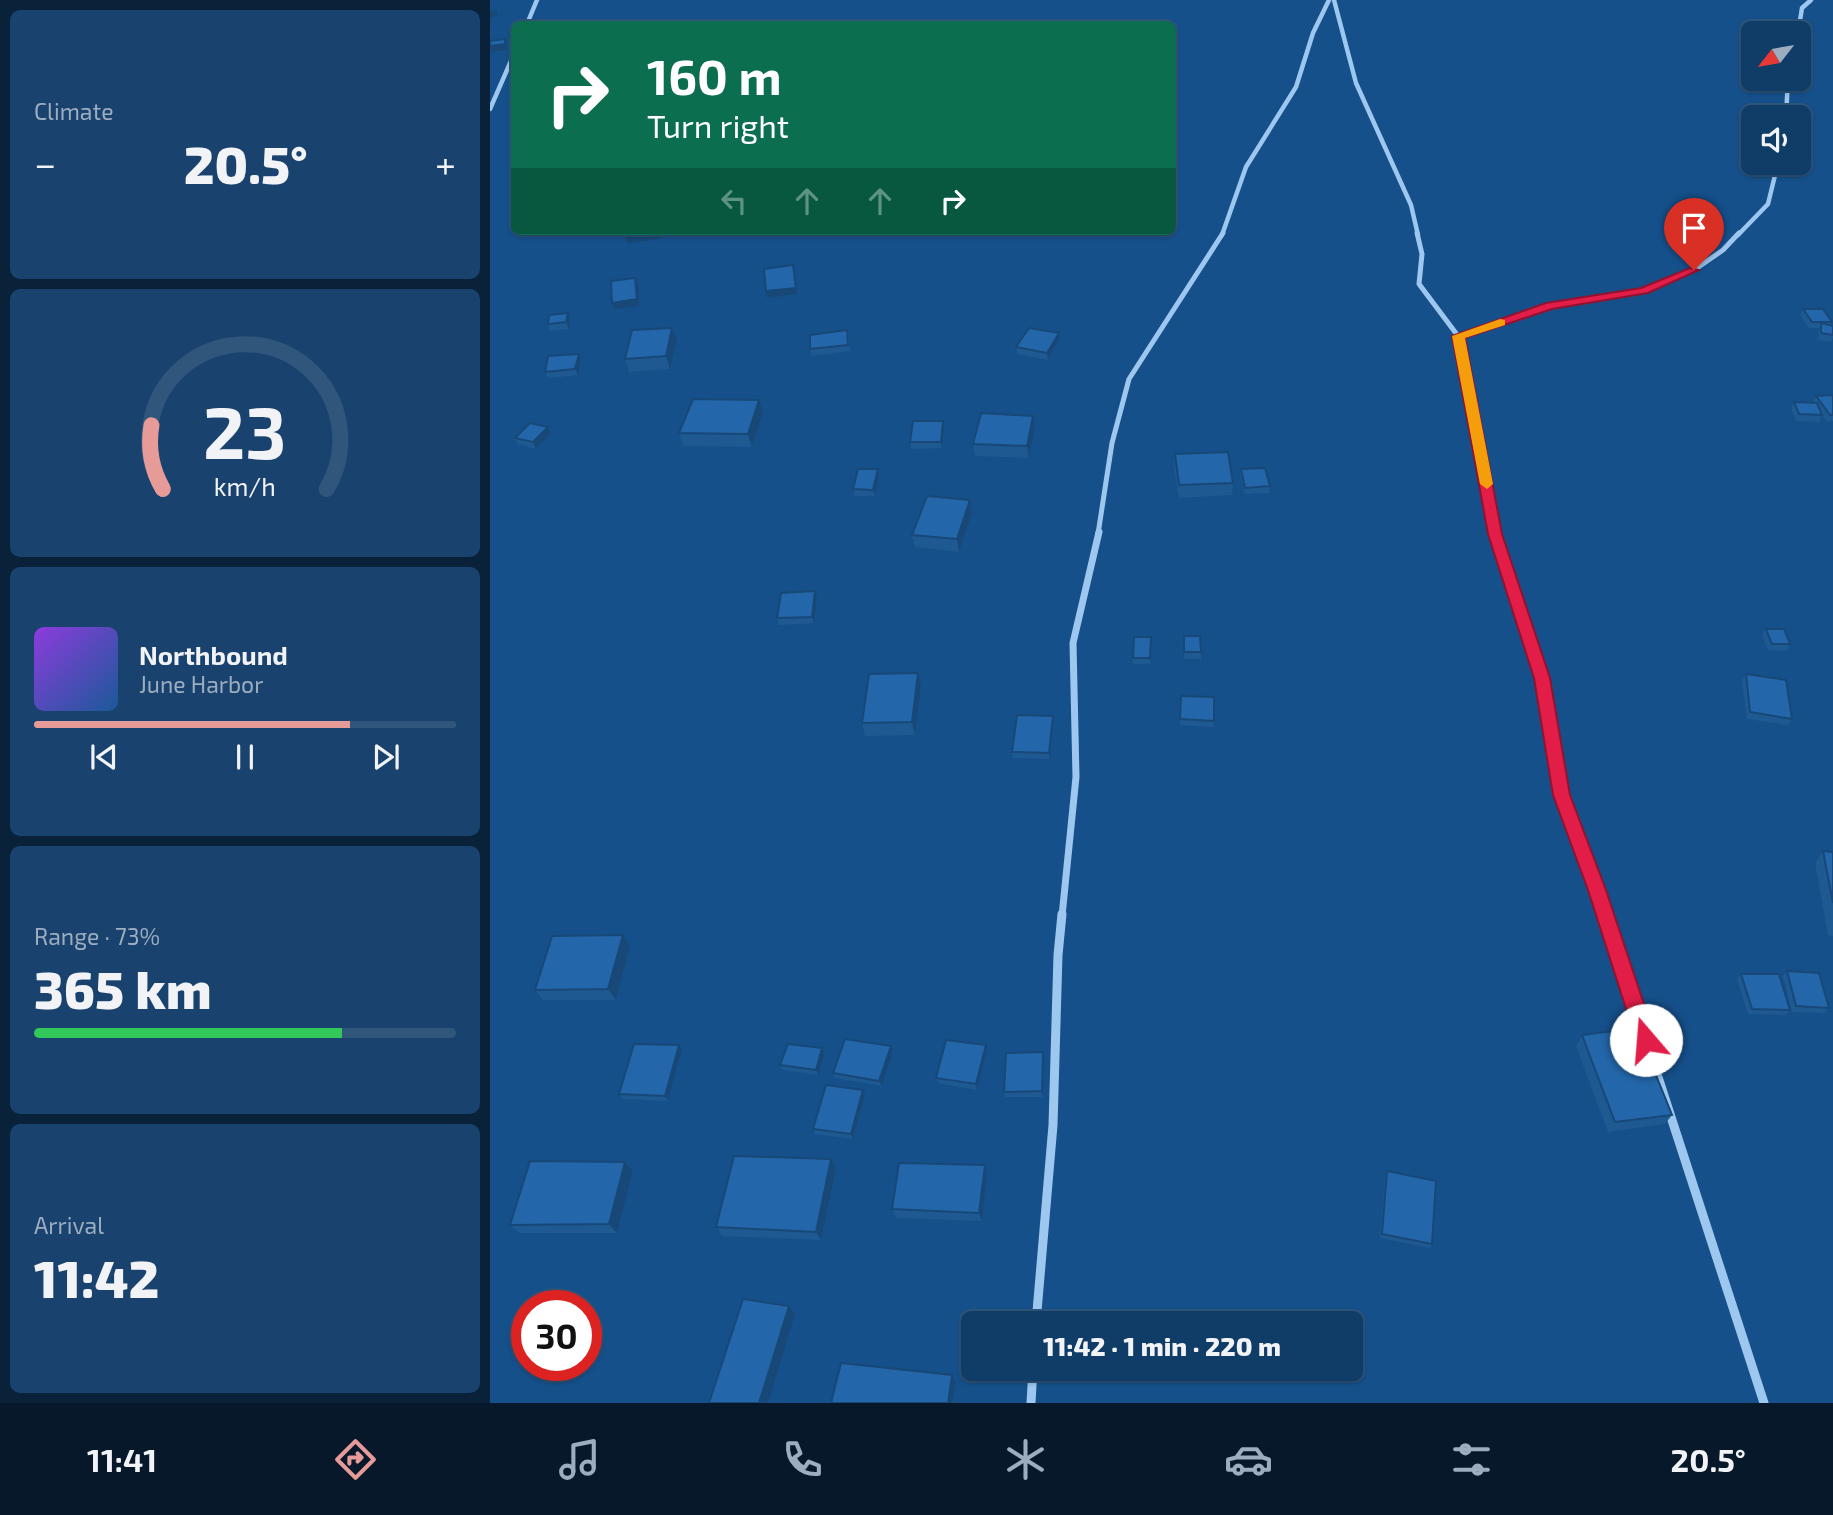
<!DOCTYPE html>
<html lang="en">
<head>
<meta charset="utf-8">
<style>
  :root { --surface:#103c68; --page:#19436e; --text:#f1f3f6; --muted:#9cadc0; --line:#30567c; --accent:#e69b98 }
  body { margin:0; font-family:"Exo 2",sans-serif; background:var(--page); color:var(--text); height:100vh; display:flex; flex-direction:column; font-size:26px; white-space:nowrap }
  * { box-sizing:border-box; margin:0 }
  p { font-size:23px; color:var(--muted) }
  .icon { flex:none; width:38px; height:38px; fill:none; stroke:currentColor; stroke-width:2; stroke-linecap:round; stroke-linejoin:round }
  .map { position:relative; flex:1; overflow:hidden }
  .side { display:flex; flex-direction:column; gap:10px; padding:10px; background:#092139; width:490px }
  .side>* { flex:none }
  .hud { position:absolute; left:21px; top:21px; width:665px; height:214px; border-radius:10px; box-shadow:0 2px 5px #0004,0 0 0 2px var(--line); background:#0b6e4f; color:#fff; overflow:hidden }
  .needle { width:46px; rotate:239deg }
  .buttons { position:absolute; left:1251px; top:21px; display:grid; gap:14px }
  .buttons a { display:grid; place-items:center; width:70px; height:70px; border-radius:10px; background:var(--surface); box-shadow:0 2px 5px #0004,0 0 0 2px var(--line); font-size:35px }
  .speed { position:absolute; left:21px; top:1290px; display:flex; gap:14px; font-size:35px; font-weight:700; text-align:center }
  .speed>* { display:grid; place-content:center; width:91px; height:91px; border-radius:50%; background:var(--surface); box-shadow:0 2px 5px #0004,0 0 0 2px var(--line); line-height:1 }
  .speed .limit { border:10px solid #d22; background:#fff; color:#111 }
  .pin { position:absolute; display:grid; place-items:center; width:60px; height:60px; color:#fff; margin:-72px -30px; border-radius:50% 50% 50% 0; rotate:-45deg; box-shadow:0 0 7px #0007 }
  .pin .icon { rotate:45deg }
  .me { position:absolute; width:77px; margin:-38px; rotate:342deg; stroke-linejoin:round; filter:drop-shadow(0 0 5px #0008) }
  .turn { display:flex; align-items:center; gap:24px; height:147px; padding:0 21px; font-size:32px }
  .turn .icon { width:91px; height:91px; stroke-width:2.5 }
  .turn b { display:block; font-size:49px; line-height:60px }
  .lanes { display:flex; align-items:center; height:66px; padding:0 21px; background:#0003; justify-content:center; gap:35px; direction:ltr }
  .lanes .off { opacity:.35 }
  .big { font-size:52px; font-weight:800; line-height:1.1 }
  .side .tile { flex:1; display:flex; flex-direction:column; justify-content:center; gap:10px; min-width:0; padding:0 24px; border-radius:10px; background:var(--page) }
  .side .dial { align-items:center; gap:0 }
  .dial svg { height:182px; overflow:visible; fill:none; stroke:var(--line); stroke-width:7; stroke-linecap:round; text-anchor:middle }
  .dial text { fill:var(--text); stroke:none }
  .song { display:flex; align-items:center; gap:21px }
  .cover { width:84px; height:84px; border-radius:10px; background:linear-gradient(135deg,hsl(270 70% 55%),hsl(210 70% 35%)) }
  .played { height:7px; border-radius:4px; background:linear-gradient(90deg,var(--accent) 75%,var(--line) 75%) }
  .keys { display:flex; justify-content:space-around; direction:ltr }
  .heat { display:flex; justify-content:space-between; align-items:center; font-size:38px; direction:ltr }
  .charge { height:10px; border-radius:5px; background:linear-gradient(90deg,#34c759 73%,var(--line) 0) }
  .trip { position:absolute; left:471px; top:1311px; width:402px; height:70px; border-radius:10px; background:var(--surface); box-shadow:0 2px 5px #0004,0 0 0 2px var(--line); font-weight:800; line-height:70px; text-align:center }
  .tabs { display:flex; height:112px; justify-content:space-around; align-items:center; background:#06182a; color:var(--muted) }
  .tabs .icon { width:49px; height:49px }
  .tabs .selected { color:var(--accent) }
  .tabs b { font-size:32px; color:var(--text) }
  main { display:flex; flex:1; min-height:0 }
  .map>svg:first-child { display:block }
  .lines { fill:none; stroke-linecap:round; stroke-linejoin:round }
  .street-far3 { stroke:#9ec7f0; stroke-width:4.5 }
  .street-far2 { stroke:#9ec7f0; stroke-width:5 }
  .street-far1 { stroke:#9ec7f0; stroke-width:7 }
  .street { stroke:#9ec7f0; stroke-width:9 }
  .wall { fill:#1e5992 }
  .shaded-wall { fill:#184877 }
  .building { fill:#2367aa; stroke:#184877; stroke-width:2 }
  .route { fill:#e11d48; stroke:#92132f; stroke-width:2 }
  .slow { fill:#f59e0b }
</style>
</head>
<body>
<main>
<section class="side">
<div class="tile"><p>Climate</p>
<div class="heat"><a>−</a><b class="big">20.5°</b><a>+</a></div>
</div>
<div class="tile dial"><svg viewBox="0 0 100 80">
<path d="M14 69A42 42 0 1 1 86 69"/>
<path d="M14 69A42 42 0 0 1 9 41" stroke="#e69b98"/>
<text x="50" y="56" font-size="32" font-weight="700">23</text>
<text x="50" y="72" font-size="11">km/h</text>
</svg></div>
<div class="tile">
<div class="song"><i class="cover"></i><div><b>Northbound</b><p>June Harbor</p></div></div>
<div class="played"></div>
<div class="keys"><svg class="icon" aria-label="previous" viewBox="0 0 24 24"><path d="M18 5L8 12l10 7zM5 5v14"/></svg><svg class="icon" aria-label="pause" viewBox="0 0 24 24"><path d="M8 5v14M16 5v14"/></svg><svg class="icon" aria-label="next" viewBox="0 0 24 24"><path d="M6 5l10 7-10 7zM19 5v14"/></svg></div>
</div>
<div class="tile"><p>Range · 73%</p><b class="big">365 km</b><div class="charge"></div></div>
<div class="tile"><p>Arrival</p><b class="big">11:42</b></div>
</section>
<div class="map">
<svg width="1343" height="1403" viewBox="0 0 1343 1403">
  <rect width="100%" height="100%" fill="#15508b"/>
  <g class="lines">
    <g class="street-far3">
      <path d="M844,0L866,83L921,205L928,235"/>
      <path d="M37,24L47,0"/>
      <path d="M1308,33L1312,8L1321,0"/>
      <path d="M0,109L24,54"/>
      <path d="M1296,117L1298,79"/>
      <path d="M732,235L756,167L806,87L823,33L839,0"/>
      <path d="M1248,235L1278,204L1288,163"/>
    </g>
    <g class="street-far2">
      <path d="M927,233L932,254L929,284L968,336L1005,534"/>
      <path d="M968,336L1060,306L1154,291L1204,270L1233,250L1249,233"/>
      <path d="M608,534L622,443L639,379L733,233"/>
    </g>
    <g class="street-far1">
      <path d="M1005,532L1052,678L1071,795L1116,916"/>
      <path d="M572,916L586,777L583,643L609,532"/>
    </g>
    <g class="street">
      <path d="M1115,914L1274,1403"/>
      <path d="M546,1323L563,1125L568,955L572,914"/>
      <path d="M541,1403L543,1368"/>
    </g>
  </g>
  <g class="wall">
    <path d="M1313,309L1342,322L1340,325L1343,326V337L1341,342L1328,340L1329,328H1319L1310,315Z"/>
    <path d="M78,313L80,320L79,329L60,331L58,324Z"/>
    <path d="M569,333V339L558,360L527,354L526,347Z"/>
    <path d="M359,337L360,351L322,356L320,349Z"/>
    <path d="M187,340L180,369L139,372L135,359Z"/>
    <path d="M91,360L88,375L58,378L55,372Z"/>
    <path d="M1343,395V421L1337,422L1332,415L1329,422L1306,421L1301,408L1304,402L1323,403L1326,396Z"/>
    <path d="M269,400L273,413L262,447L193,446L189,433Z"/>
    <path d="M58,427L60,434L46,449L28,444L25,438Z"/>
    <path d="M454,427L452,448L421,449L420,442Z"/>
    <path d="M545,428L539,458L485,456L483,444Z"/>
    <path d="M685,454L743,483L742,495L689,498L684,467Z"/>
    <path d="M388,469L389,476L385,496H365L363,489Z"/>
    <path d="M751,469L780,486L779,493L755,494L750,475Z"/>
    <path d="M480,500L482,513L469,552L425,547L422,535Z"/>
    <path d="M325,591L327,598L324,623L289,625L287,618Z"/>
    <path d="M1276,629L1300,644L1297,651L1278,650L1272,635Z"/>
    <path d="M694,636L711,652V659H694Z"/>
    <path d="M661,637L660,664H643V658Z"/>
    <path d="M1256,674L1302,719L1298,725L1257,719L1252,680Z"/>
    <path d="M431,685L425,735L375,736L372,723Z"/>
    <path d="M691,696L724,721L723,727L690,725Z"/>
    <path d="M563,716V723L559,759L523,758L522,752Z"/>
    <path d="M1333,851L1343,852V936L1338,935L1325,863Z"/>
    <path d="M133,935L140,946L126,1000H53L45,990Z"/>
    <path d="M1297,971L1339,1008L1334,1013L1302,1012L1293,976Z"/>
    <path d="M1251,974L1300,1010L1296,1015L1258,1014L1247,979Z"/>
    <path d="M1092,1035L1182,1115L1175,1124L1118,1132L1086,1046Z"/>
    <path d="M401,1046L403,1051L392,1086L345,1078L343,1073Z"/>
    <path d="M332,1048L335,1053L328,1075L293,1070L290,1065Z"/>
    <path d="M192,1050L178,1101L133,1099L129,1094Z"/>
    <path d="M497,1051L487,1090L448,1083L446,1078Z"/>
    <path d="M553,1052L554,1057L553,1097H515L514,1092Z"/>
    <path d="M375,1095L363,1139L325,1134L323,1129Z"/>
    <path d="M341,1159L346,1169L331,1240L232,1236L226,1227Z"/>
    <path d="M495,1165L497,1174L492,1221L406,1218L402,1209Z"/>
    <path d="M143,1171L127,1233H30L20,1225Z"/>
    <path d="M897,1171L942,1244L940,1248L890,1238L895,1176Z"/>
  </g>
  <g class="shaded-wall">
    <path d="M6,9L8,15L0,18V11Z"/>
    <path d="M15,39L17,45V50L2,52L0,46Z"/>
    <path d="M171,231L172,238L138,244L136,238Z"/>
    <path d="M303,265L307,294L277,298L276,291Z"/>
    <path d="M145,278L148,284L149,306L125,309L122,303Z"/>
    <path d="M78,313L80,320L79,329L76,322Z"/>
    <path d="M182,328L187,340L180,369L176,356Z"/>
    <path d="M569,333V339L558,360L557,353Z"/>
    <path d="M89,354L91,360L88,375L85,369Z"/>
    <path d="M269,400L273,413L262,447L258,434Z"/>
    <path d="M543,416L545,428L539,458L537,446Z"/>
    <path d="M453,421L454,427L452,448L451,442Z"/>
    <path d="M58,427L60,434L46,449L43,442Z"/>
    <path d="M388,469L389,476L385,496L383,490Z"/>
    <path d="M480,500L482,513L469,552L467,539Z"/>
    <path d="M325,591L327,598L324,623L322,617Z"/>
    <path d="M428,673L431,685L425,735L422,722Z"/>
    <path d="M563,716V723L559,759V753Z"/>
    <path d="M133,935L140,946L126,1000L118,989Z"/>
    <path d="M189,1045L192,1050L178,1101L175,1096Z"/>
    <path d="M496,1045L497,1051L487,1090L486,1084Z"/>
    <path d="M401,1046L403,1051L392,1086L389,1081Z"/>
    <path d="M332,1048L335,1053L328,1075L326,1070Z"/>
    <path d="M553,1052L554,1057L553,1097L552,1091Z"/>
    <path d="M373,1090L375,1095L363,1139L361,1134Z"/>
    <path d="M341,1159L346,1169L331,1240L326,1232Z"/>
    <path d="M135,1162L143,1171L127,1233L119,1224Z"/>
    <path d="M495,1165L497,1174L492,1221L489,1213Z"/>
    <path d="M299,1306L305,1314L278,1403H269Z"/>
    <path d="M462,1375L466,1382L462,1403H458Z"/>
  </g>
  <g class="building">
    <path d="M15,39V44L0,46V41Z"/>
    <path d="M134,231H170V232L136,238Z"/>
    <path d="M303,265L306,288L276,291L274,269Z"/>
    <path d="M145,278L147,299L122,303L121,281Z"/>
    <path d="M1313,309H1333L1342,322H1322Z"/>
    <path d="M78,313L76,322L58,324L59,315Z"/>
    <path d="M1331,323L1343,326V335L1331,333Z"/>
    <path d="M182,328L176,356L135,359L142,330Z"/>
    <path d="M539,328L569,333L557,353L526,347Z"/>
    <path d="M357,330L358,345L320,349V335Z"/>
    <path d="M89,354L85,369L55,372L58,356Z"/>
    <path d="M1343,395V415H1340L1326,396Z"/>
    <path d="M203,399L269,400L258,434L189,433Z"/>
    <path d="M1304,402L1327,403L1332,415L1309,414Z"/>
    <path d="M491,413L543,416L537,446L483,444Z"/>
    <path d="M423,421H453L451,442H420Z"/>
    <path d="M40,423L58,427L43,442L25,438Z"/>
    <path d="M738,452L743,483L689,485L685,454Z"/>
    <path d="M775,468L780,486L755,488L751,469Z"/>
    <path d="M368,469H388L383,490L363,489Z"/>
    <path d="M437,496L480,500L467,539L422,535Z"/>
    <path d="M325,591L322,617L287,618L291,593Z"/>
    <path d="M1276,629H1294L1300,644H1282Z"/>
    <path d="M694,636H710L711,652H694Z"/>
    <path d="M644,637H661L660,658H643Z"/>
    <path d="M428,673L422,722L372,723L379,674Z"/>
    <path d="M1256,674L1296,680L1302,719L1260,712Z"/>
    <path d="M691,696L724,697V721L690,719Z"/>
    <path d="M527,715L563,716L559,753L522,752Z"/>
    <path d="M1333,851L1343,852V903Z"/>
    <path d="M133,935L118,989L45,990L62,936Z"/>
    <path d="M1297,971L1329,973L1339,1008L1306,1006Z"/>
    <path d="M1251,974H1289L1300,1010L1262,1009Z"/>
    <path d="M1147,1028L1182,1115L1125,1122L1092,1035Z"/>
    <path d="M355,1039L401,1046L389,1081L343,1073Z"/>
    <path d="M456,1040L496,1045L486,1084L446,1078Z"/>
    <path d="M144,1044L189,1045L175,1096L129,1094Z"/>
    <path d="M298,1044L332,1048L326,1070L290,1065Z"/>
    <path d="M553,1052L552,1091L514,1092L516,1053Z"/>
    <path d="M336,1085L373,1090L361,1134L323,1129Z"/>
    <path d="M244,1156L341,1159L326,1232L226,1227Z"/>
    <path d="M40,1161L135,1162L119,1224L20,1225Z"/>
    <path d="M409,1163L495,1165L489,1213L402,1209Z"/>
    <path d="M897,1171L946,1181L942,1244L892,1234Z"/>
    <path d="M253,1299L299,1306L269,1403H219Z"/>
    <path d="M351,1363L462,1375L458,1403H341Z"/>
  </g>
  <path class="route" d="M1200,268L1209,270L1158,293L1062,309L975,338L1012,534L1060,678L1080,795L1116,890L1166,1040L1163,1046L1156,1049L1149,1046L1146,1040L1098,890L1063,795L1044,678L998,534L962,336L1056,303L1151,288Z"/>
  <path class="slow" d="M1010,319L1015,320V325L975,338L1003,484L997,489L990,484L962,336Z"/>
</svg>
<div class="buttons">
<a><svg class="needle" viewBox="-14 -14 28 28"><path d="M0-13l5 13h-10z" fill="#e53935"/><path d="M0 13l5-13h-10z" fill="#9cadc0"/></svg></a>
<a><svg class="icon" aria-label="sound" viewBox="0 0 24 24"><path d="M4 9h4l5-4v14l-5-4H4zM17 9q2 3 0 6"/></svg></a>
</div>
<div class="speed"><div class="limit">30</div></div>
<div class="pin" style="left:1204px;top:270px;background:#d93025"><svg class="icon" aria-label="arrive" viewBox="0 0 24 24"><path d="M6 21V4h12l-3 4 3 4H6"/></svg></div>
<svg class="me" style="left:1156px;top:1040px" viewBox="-20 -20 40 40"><circle r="19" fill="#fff"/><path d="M0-13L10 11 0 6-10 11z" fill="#e11d48"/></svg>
<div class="trip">11:42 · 1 min · 220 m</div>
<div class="hud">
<div class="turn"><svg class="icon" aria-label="right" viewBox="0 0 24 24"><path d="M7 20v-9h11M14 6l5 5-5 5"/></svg><div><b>160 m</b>Turn right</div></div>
<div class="lanes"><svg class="icon off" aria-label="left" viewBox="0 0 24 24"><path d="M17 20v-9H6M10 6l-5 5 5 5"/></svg><svg class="icon off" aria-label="ahead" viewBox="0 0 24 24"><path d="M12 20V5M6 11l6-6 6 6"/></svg><svg class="icon off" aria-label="ahead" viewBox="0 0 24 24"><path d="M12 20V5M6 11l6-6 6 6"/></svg><svg class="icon" aria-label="right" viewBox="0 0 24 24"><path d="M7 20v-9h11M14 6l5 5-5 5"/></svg></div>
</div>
</div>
</main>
<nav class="tabs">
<b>11:41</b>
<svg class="icon selected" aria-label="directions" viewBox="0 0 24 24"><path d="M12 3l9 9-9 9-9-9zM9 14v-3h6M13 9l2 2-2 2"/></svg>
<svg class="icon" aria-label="music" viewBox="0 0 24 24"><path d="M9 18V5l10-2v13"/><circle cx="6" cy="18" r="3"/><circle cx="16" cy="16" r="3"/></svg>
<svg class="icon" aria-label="phone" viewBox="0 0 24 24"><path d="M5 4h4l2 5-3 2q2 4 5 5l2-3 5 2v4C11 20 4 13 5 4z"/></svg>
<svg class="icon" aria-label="climate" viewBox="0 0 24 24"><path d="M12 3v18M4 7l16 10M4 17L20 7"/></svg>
<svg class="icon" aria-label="car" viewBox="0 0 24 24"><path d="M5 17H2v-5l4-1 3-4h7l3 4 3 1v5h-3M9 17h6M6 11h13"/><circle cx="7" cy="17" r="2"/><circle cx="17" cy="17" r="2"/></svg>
<svg class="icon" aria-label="filters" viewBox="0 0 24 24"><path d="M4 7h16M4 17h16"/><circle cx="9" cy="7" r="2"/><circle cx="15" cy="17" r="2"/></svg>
<b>20.5°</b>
</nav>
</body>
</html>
